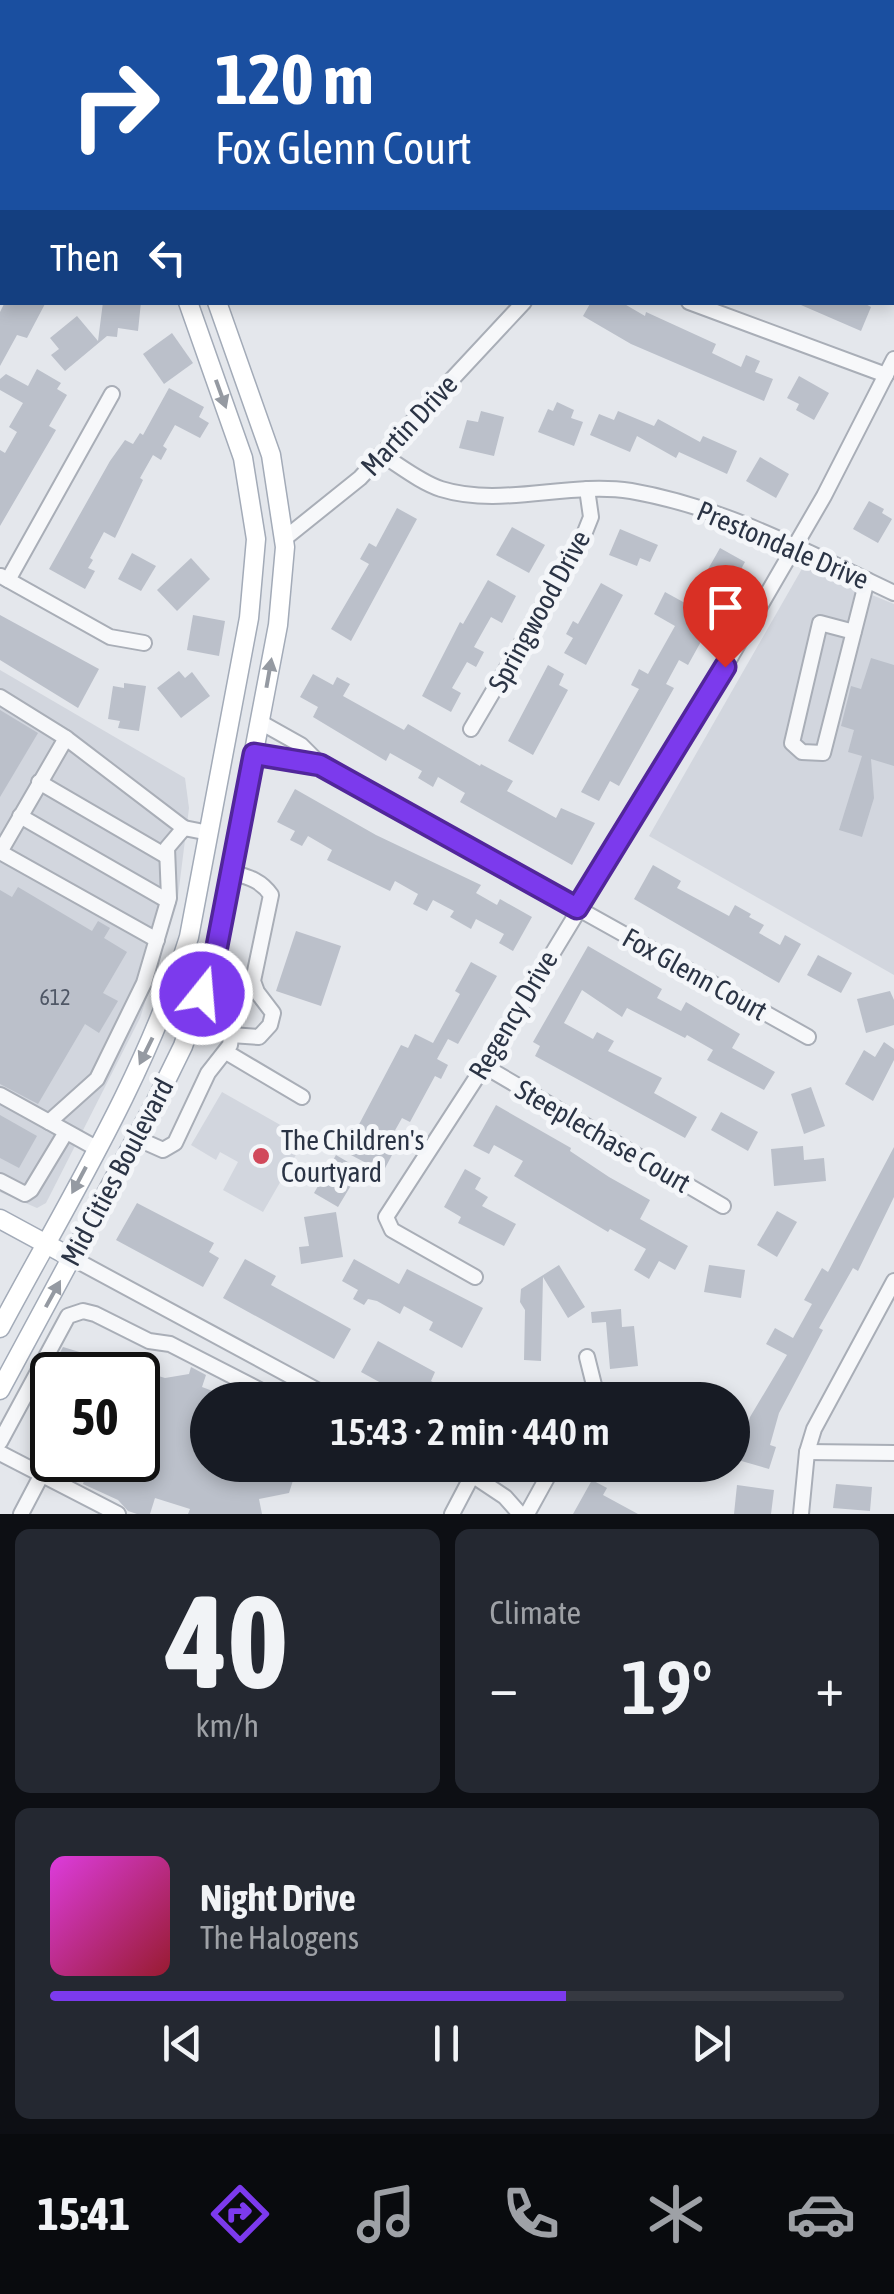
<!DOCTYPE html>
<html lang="en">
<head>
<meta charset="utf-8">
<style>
  :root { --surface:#171b24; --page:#242831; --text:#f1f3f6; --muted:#9ea1a6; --line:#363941; --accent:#7c3aed }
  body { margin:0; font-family:"Asap Condensed",sans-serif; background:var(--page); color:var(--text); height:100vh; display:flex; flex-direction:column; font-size:38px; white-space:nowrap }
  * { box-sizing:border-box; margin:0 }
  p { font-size:32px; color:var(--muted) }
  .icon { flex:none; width:55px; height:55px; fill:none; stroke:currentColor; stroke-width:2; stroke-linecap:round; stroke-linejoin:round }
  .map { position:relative; height:1514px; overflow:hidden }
  .sheet { display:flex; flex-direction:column; gap:15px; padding:15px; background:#0d0f14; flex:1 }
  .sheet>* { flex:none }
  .top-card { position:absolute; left:0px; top:0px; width:895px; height:305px; box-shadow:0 5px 15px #0003; background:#1a4fa0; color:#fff; overflow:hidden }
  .speed { position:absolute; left:30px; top:1352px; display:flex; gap:20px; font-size:50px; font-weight:700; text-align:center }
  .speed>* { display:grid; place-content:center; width:130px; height:130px; border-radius:50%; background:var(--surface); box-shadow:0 5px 15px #0003; line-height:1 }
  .speed .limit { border:5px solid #111; border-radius:15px; background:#fff; color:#111 }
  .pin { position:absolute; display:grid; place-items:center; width:85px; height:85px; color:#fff; margin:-102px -42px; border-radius:50% 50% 50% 0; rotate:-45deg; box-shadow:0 0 10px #0007 }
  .pin .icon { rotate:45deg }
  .me { position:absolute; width:110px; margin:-55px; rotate:17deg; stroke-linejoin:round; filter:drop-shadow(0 0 8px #0008) }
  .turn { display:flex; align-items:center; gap:35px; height:210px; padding:0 50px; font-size:45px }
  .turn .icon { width:130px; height:130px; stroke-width:2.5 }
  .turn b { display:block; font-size:70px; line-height:85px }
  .then { display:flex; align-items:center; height:95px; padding:0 50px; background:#0003; gap:20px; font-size:38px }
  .big { font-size:75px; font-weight:600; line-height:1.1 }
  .sheet .widget { flex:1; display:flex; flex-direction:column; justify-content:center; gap:15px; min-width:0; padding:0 35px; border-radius:15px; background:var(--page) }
  .sheet .dial { align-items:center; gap:0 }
  .dial b { font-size:130px; line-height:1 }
  .song { display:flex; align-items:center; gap:30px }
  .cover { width:120px; height:120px; border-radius:15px; background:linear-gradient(135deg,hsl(300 70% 55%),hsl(350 70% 35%)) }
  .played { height:10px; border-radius:5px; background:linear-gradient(90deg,var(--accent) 65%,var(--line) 65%) }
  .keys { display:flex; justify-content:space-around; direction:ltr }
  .heat { display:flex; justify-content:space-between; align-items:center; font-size:55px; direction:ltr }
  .sheet .tiles { flex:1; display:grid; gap:15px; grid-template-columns:1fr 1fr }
  .widget:last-child { grid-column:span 2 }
  .trip { position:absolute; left:190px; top:1382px; width:560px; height:100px; border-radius:50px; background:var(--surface); box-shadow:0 5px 15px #0003; font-weight:600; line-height:100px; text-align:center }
  .tab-bar { display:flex; height:160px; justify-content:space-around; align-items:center; background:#090b0e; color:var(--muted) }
  .tab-bar .icon { width:70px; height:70px }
  .tab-bar .on { color:var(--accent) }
  .tab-bar b { font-size:45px; color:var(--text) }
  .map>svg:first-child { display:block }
  .built { fill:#d2d6de }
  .building { fill:#bbc0ca }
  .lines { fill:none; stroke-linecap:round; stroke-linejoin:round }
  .minor-casing { stroke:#a9aeb7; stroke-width:18 }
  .major-casing { stroke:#a3abb8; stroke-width:21 }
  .minor { stroke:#f7f8fa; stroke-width:14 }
  .major { stroke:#fff; stroke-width:18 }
  .oneway { fill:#959aa2 }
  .route-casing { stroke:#51269a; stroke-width:25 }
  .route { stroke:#7c3aed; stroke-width:18 }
  .poi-dot { fill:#d1495b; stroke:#f4f6f9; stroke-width:4 }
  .labels { text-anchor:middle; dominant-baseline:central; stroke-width:10; stroke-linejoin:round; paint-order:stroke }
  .number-label { font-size:22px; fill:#4f5766 }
  .street-label { font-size:28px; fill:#2b3445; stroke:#f4f6f9 }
  .poi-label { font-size:28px; fill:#2b3445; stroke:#f4f6f9; text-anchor:start }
</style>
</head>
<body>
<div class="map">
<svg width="894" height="1514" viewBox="0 0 894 1514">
  <rect width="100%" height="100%" fill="#e4e7ec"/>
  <g class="built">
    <path d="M803,567L894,604V975L649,836Z"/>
    <path d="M0,670L185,778L189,808L177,904L140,1018L46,1203L37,1208L0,1192Z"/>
    <path d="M222,1092L305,1139L263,1212L223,1190L238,1162L220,1152L216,1160L191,1145Z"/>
  </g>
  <g class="building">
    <path d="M5,302H46L27,338L17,335L0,366V312Z"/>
    <path d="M103,302H141L138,331L118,328L117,337L107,336L65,371L51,355L59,349L50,338L77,316L98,341Z"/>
    <path d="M591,302H621L645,316L646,312L716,344L712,353L741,367L746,355L760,361L755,372L773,379L764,401L631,344L583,316Z"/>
    <path d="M794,302H862L871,307L861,331Z"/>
    <path d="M172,333L193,363L164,384L143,354Z"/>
    <path d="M37,369L61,383L57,389L67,395L49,426L56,430L0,526V450L5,453L17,432L9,427L23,403L0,390V379L6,374L28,386Z"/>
    <path d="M799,376L829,393L814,420L796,410L799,404L787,398Z"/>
    <path d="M169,388L204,407L199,417L209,423L200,438L175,425L163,446L167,449L161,460L153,455L140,478L143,480L115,538L104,532L90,558L93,560L88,568L95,571L85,589L49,569L110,461L125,440L133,444L140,433L143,435Z"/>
    <path d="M557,402L574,410L571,418L583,422L574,446L538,432L548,409L553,411Z"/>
    <path d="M481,411L504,417L494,456L459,448L467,420L478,422Z"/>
    <path d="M618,411L654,426L658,419L700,442L703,436L737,451L727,474L679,452L676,458L637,436L630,452L590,435L599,414L614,420Z"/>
    <path d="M760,457L789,474L776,498L746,481Z"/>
    <path d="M869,501L884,509L882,513L892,519L878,543L853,529Z"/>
    <path d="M397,508L417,519L351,641L331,629L369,564L360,559L369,543L376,547Z"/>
    <path d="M512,527L545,545L529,573L496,555Z"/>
    <path d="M620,529L658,545L650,562L640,558L637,566L609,555Z"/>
    <path d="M720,548L745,562L688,665L679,660L666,684L674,688L619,786L610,781L599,801L581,792L639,689L631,685L639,669L648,674L675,626L654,614L665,592L685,603L691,592L694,594Z"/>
    <path d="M132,553L156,566L141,591L118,579Z"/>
    <path d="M191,558L210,579L177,611L157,590Z"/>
    <path d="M488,580L516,596L502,623L491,617L474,647L484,652L476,667L467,662L452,688L461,693L451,712L422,696L460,622L463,624Z"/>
    <path d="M601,583L623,595L586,665L564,653L573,638L566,634L573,621L578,624Z"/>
    <path d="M0,615L99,669L78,708L0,660Z"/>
    <path d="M193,615L225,621L219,656L187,650Z"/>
    <path d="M871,658L894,665V766L871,759L874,798L862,837L839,830L862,756L848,752L854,730L841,726L851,686L861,689Z"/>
    <path d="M548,665L564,674L559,685L568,690L533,755L508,741Z"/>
    <path d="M179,671L185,678L192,672L210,696L181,718L157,688Z"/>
    <path d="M313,674L333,685L337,677L350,684L343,696L404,730L408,724L480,766L481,764L513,781L507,791L556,818L561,808L595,823L572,865L460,802L465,793L438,777L433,787L418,778L422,771L390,753L386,761L313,717L318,707L300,697Z"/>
    <path d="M124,683L146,686L139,731L118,728L120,721L108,719L113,686L124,688Z"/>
    <path d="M0,710L38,733L0,797Z"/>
    <path d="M295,789L376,835L481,885L476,893L497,905L500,899L532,917L513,951L499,943L504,934L476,919L471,929L450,917L454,911L433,900L427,911L413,904L418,894L395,881L390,891L327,860L332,850L308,836L302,846L290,840L295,831L277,822Z"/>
    <path d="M653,865L681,881L677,888L729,916L735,905L751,914L749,917L764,925L759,933L780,945L785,935L801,944L779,983L634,899Z"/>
    <path d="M18,887L92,931L98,921L110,928L104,938L127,952L103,993L118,1001L99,1033L85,1024L38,1104L0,1084V890L12,897Z"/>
    <path d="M296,931L341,946L321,1006L276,991Z"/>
    <path d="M588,946L662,989L657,998L681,1011L686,1002L740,1034L732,1048L775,1072L764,1090L707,1060L713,1050L687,1035L685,1038L627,1008L622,1017L582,990L564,1023L593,1039L597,1032L614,1041L608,1051L662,1078L654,1093L697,1117L685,1138L535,1056L540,1046L533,1042Z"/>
    <path d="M818,955L852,973L841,993L807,975Z"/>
    <path d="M471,962L497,976L458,1044L448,1039L437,1059L448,1065L441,1079L435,1076L410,1122L402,1118L384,1150L392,1155L383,1172L351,1155L361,1136L355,1132L401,1045L408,1048L415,1034L433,1043L460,994L455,991Z"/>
    <path d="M890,991L894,1000V1025L866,1033L857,999Z"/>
    <path d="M884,1042L894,1049V1060L873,1101L845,1084L864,1050L875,1057Z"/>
    <path d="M811,1087L825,1126L804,1134L791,1094Z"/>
    <path d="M496,1105L571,1148L570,1151L609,1177L650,1200L640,1219L688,1246L675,1270L659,1261L649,1279L634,1270L646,1249L610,1229L608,1232L514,1176L523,1161L494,1145L489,1154L473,1146Z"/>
    <path d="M721,1112L758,1132L748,1151L711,1130Z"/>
    <path d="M0,1115L37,1136L19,1168L0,1158Z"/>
    <path d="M803,1146L804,1160L824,1158L826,1181L774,1186L771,1149Z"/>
    <path d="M894,1147V1197L858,1271L853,1268L819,1328L823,1330L779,1413L770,1445L776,1447L769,1469L738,1460L750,1417L787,1355L766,1344L775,1328L793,1338L812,1304L804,1300L822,1268L828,1272Z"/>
    <path d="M336,1155L353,1165L345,1177L353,1182L338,1207L314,1193Z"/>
    <path d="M465,1169L481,1178L475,1189L488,1197L482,1206L516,1224L504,1246L458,1223L461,1217L444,1207Z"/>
    <path d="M137,1203L214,1243L209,1252L219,1258L203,1287L116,1240Z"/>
    <path d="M777,1211L797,1222L777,1257L757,1245Z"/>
    <path d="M336,1212L343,1257L301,1264L299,1247L309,1246L304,1217Z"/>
    <path d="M245,1259L276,1276L271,1285L351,1329L334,1359L223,1298Z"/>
    <path d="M354,1259L399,1284L407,1269L483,1308L462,1348L429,1330L433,1322L404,1306L400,1314L377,1301L368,1299L364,1305L353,1299L358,1290L342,1281Z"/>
    <path d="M559,1265L585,1307L568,1318L543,1277L541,1361L524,1360L525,1310L520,1302L521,1289Z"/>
    <path d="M709,1265L745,1270L741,1298L704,1292Z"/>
    <path d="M621,1309L622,1327L634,1326L638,1366L610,1369L606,1322L592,1323L591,1312Z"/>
    <path d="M378,1341L435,1372L431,1381L436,1384L427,1400H412L361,1372Z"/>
    <path d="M63,1347L165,1378L189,1374L191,1367L206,1375L202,1387L234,1399L208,1400V1465H293L296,1471L289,1493L259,1499L262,1514H188L190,1509L155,1498L150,1514H137L128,1511L118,1500L83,1484L91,1460H138V1375H52V1439L31,1433L50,1371Z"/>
    <path d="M592,1480L607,1488L603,1495L638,1514H573Z"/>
    <path d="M836,1484L872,1487L870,1511L833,1508Z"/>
    <path d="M737,1485L774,1490L771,1514H734Z"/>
  </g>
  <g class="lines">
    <defs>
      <g id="minor">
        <path d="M178,0V2"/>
        <path d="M459,0L464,2"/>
        <path d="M12,2L30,0"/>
        <path d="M336,2V0"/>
        <path d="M656,2L657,0"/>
        <path d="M805,2L807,0"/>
        <path d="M0,4H2"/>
        <path d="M0,60L2,59"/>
        <path d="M892,62L894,60"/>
        <path d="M892,78L894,79"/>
        <path d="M0,257L2,253"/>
        <path d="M689,302L886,375"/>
        <path d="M381,454C399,465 420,482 441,489C502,508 568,481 631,491C724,507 809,553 894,593"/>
        <path d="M284,539L360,478L524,302"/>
        <path d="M1,576L110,637L144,643"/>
        <path d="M8,580L112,394"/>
        <path d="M854,632L820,623L792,743L802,752L823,753L867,580"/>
        <path d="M0,697L66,738"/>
        <path d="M260,722L301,745L321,765L808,1037"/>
        <path d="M471,729L581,542L591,517L587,489"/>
        <path d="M254,754L320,765"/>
        <path d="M39,782L166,856"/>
        <path d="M20,816L168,901"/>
        <path d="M157,940L0,852L66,738L184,828"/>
        <path d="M231,1035L259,1037L270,1025L273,1013L257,992L253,981L271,895C261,880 248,877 231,872"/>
        <path d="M226,1052L302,1097"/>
        <path d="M484,1066L723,1206"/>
        <path d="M0,1095L49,1122"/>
        <path d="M136,1138L163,1150L175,1143L208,1073L230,1045L233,1023L221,1004L203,994"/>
        <path d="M96,1148L49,1122L97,1079L144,983L169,898L167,848L184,828L209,833"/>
        <path d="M0,1181L25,1194L31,1190L66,1132"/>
        <path d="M72,1258L335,1400"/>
        <path d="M475,1277L392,1230L386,1217L484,1066L690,727L824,496L894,359"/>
        <path d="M587,1357L594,1385L590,1400"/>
        <path d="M0,1442L68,1316L83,1311L95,1314L149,1341L170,1344L279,1400"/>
        <path d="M807,1452L894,1453"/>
        <path d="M0,1453L118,1514"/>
        <path d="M457,1465L505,1497L520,1514"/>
        <path d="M21,1514L42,1474"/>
        <path d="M452,1514L473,1474"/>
        <path d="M527,1514L554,1465"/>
        <path d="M801,1514L807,1452L814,1429L894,1281"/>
      </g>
      <g id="major">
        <path d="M102,0V2"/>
        <path d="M128,0L129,2"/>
        <path d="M878,0L883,2"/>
        <path d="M0,1219L72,1258"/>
        <path d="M0,1328C68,1201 146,1076 189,937L249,618L256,539L243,458L188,302"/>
        <path d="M0,1390L156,1101L183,1046L217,946L278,625L285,547L271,455L217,302"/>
      </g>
    </defs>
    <use href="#minor" class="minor-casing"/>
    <use href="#major" class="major-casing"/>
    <use href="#minor" class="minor"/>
    <use href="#major" class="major"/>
  </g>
  <defs><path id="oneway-solid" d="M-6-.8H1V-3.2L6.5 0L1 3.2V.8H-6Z" transform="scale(2.5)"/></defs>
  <g class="oneway">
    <use href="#oneway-solid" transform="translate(221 394) rotate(70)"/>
    <use href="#oneway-solid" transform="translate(269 673) rotate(-80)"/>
    <use href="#oneway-solid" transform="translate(146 1051) rotate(116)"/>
    <use href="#oneway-solid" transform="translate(79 1180) rotate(118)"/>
    <use href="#oneway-solid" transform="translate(53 1294) rotate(-61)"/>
  </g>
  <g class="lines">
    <defs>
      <path id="route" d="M202,994L217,946L254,754L320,765L577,908L725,667"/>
    </defs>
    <use href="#route" class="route-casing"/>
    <use href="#route" class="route"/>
  </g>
  <circle class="poi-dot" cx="261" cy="1156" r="10"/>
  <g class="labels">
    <g class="number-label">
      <text x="55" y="997">612</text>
    </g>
    <g class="street-label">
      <text transform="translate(409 425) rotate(-47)">Martin Drive</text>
      <text transform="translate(783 545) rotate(23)">Prestondale Drive</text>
      <text transform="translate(539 611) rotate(-61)">Springwood Drive</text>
      <text transform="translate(695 974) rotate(29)">Fox Glenn Court</text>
      <text transform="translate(513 1015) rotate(-59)">Regency Drive</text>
      <text transform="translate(603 1136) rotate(30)">Steeplechase Court</text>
      <text transform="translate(117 1172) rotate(-62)">Mid Cities Boulevard</text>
    </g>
    <g class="poi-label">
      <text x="281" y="1140">The Children's<tspan x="281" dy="32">Courtyard</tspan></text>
    </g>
  </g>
</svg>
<div class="speed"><div class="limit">50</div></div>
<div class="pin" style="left:725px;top:667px;background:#d93025"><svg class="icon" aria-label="arrive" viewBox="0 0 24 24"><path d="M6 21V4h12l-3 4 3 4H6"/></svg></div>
<svg class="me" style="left:202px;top:994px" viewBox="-20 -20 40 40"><circle r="17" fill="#7c3aed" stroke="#fff" stroke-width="3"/><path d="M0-11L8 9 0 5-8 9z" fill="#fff"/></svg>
<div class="trip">15:43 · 2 min · 440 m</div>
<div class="top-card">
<div class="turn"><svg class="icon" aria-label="right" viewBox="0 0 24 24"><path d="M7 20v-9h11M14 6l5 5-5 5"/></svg><div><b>120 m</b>Fox Glenn Court</div></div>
<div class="then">Then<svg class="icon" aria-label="left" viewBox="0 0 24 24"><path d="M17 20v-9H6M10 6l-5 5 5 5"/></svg></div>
</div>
</div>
<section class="sheet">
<div class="tiles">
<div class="widget dial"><b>40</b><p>km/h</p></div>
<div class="widget"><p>Climate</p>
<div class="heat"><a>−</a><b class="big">19°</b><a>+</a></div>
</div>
<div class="widget">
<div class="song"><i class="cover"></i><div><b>Night Drive</b><p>The Halogens</p></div></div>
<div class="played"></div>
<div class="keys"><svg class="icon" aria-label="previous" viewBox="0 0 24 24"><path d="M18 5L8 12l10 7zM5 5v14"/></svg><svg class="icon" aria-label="pause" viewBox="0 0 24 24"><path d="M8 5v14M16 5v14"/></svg><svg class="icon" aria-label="next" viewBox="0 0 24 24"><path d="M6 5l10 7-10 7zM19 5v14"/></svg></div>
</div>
</div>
</section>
<nav class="tab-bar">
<b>15:41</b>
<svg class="icon on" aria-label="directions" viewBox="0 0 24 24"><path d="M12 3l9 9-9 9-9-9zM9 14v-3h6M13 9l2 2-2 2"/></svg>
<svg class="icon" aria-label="music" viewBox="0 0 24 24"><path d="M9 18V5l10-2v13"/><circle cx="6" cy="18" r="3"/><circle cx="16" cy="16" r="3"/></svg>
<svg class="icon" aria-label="phone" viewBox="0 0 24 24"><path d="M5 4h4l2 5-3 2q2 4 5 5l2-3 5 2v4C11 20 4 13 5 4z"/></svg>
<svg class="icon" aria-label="climate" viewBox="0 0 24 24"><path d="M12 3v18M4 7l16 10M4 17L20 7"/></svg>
<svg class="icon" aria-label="car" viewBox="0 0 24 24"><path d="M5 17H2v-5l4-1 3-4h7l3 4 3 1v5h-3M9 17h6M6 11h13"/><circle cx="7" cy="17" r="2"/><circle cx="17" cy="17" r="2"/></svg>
</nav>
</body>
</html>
